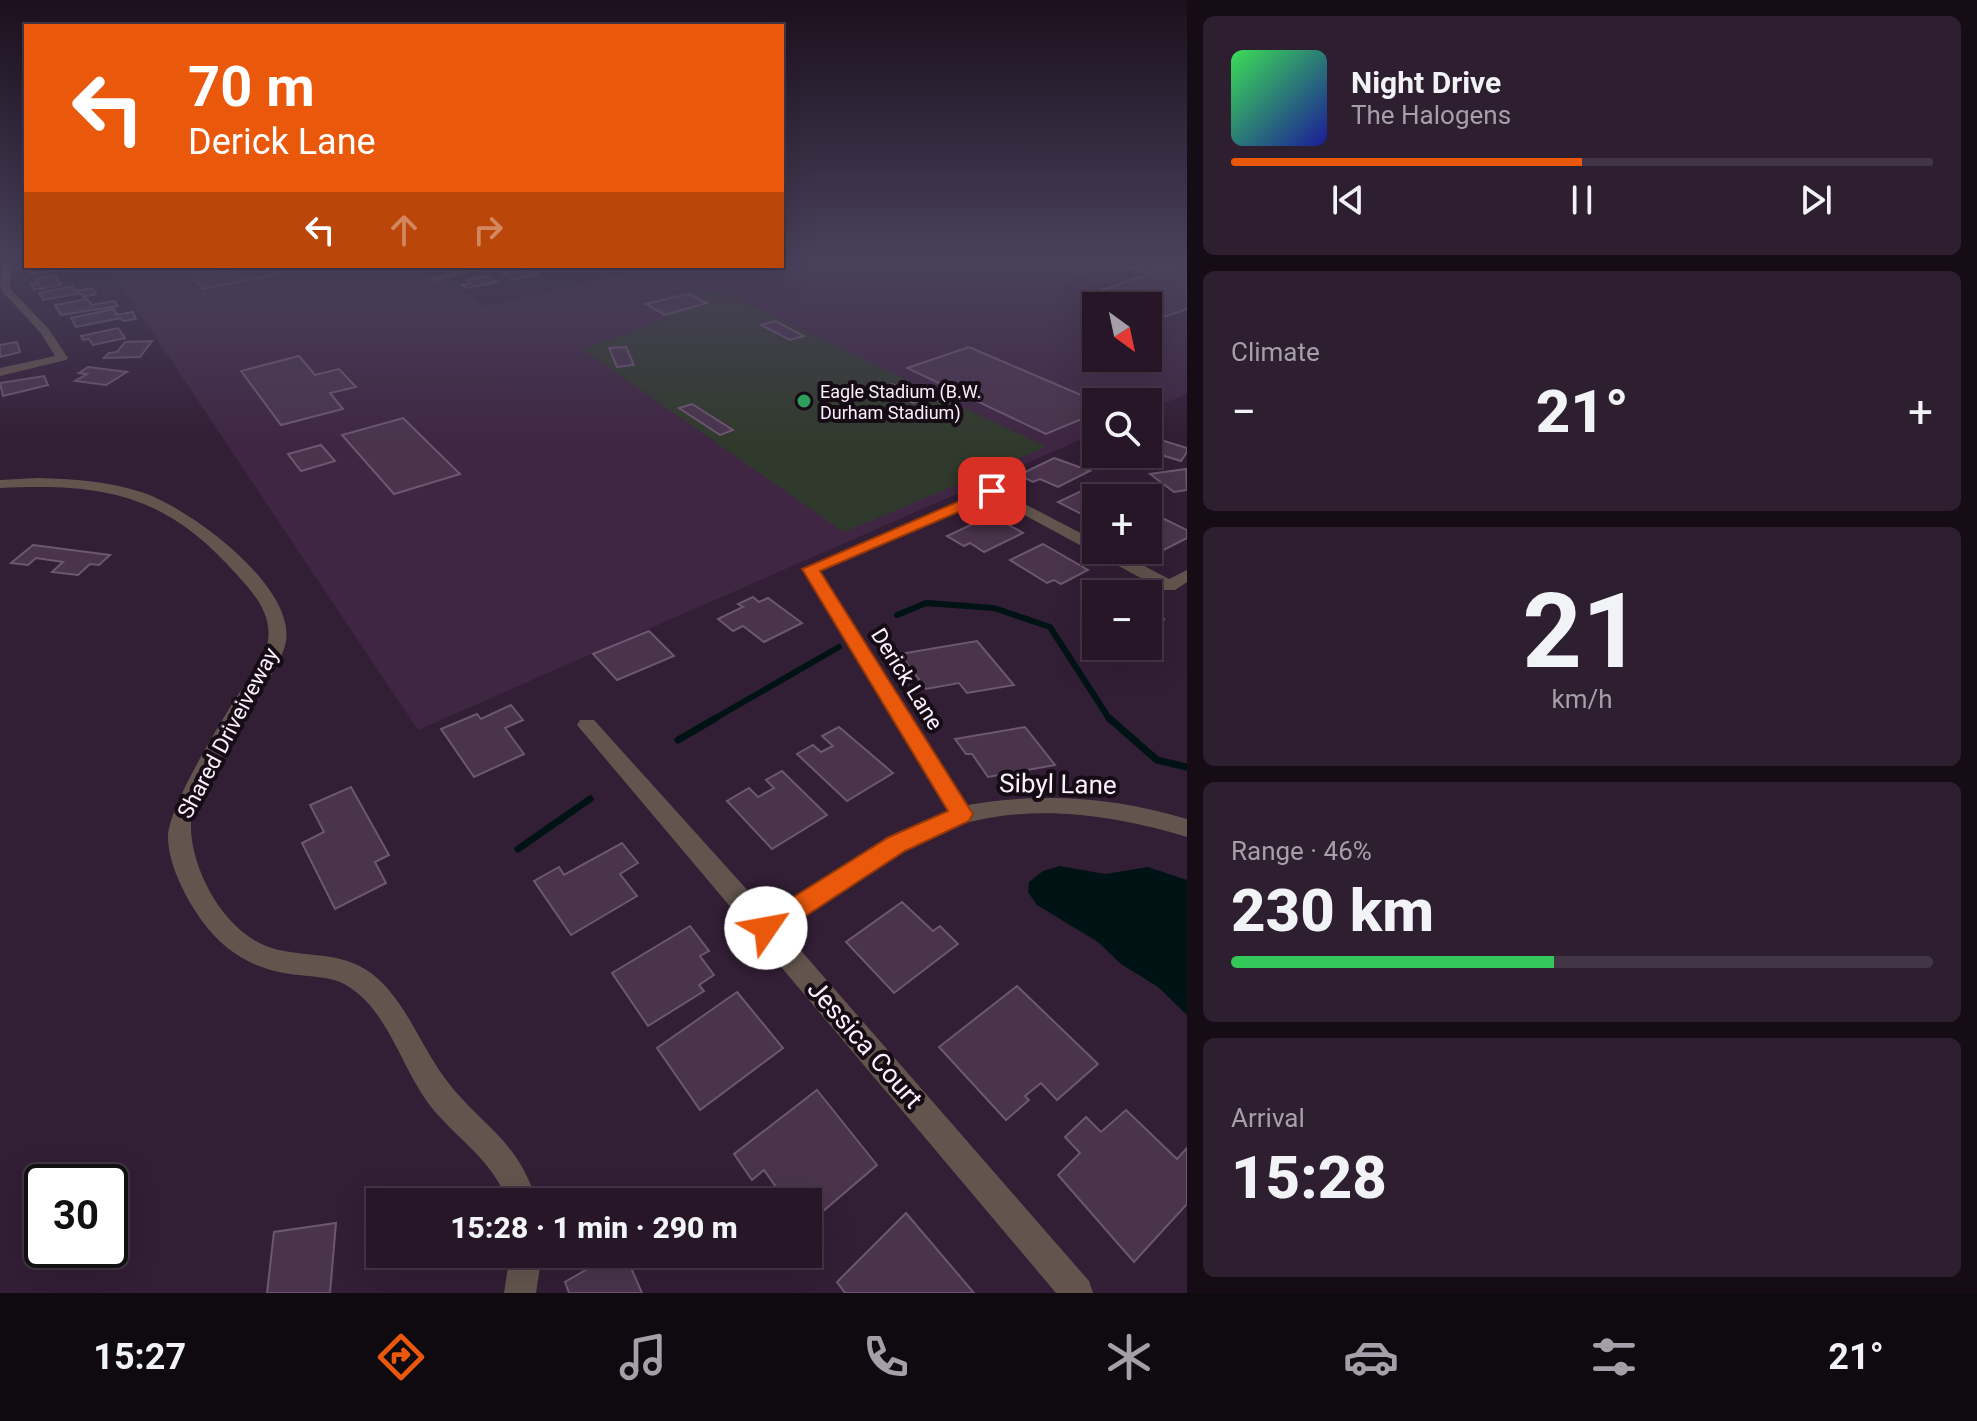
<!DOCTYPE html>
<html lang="en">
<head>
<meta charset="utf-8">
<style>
  :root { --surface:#261628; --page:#2e1f30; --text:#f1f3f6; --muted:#a49fa8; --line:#423545; --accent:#ea580c }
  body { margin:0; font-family:Roboto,sans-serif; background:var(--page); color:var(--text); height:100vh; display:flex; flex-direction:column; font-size:30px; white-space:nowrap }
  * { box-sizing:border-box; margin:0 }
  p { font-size:26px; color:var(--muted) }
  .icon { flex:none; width:44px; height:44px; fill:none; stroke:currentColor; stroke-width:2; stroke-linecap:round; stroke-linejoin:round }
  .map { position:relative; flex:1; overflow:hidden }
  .sheet { display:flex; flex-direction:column; gap:16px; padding:16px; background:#150c16; width:790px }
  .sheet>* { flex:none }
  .guide { position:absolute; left:24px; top:24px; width:760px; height:244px; border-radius:0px; box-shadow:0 8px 32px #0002,0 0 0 2px var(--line); background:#ea580c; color:#fff; overflow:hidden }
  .needle { width:52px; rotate:147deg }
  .tools { position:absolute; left:1082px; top:292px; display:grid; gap:16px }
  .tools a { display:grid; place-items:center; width:80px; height:80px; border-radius:0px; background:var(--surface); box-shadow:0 8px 32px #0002,0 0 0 2px var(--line); font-size:40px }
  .speed { position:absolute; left:24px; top:1164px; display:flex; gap:16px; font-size:40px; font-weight:700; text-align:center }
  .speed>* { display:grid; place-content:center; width:104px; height:104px; border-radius:50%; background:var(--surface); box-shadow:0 8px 32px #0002,0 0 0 2px var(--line); line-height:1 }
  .speed .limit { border:4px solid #111; border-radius:12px; background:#fff; color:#111 }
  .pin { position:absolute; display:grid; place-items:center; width:68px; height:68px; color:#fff; margin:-34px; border-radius:16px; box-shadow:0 4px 12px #0006 }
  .me { position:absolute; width:88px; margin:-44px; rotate:57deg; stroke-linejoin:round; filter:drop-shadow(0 0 6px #0008) }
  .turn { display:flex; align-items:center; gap:28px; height:168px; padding:0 32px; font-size:36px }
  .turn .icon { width:104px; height:104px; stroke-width:2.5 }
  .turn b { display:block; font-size:56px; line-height:68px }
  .lanes { display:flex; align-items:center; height:76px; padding:0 32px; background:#0003; justify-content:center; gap:40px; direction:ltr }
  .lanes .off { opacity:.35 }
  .big { font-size:60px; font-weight:800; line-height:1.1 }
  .sheet .tile { flex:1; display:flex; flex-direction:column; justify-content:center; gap:12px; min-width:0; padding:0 28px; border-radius:12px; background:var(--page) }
  .sheet .dial { align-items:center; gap:0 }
  .dial b { font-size:104px; line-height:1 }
  .song { display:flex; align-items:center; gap:24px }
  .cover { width:96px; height:96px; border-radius:12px; background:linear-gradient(135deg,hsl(130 70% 55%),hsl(240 70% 35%)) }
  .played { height:8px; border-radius:4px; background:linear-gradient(90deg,var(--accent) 50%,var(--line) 50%) }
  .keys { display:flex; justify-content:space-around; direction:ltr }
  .heat { display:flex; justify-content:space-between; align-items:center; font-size:44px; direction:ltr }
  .charge { height:12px; border-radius:6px; background:linear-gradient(90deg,#34c759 46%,var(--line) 0) }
  .trip { position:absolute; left:366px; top:1188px; width:456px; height:80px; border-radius:0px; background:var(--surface); box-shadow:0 8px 32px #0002,0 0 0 2px var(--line); font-weight:800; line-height:80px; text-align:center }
  .tabs { display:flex; height:128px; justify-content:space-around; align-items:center; background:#0f0910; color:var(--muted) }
  .tabs .icon { width:56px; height:56px }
  .tabs .selected { color:var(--accent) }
  .tabs b { font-size:36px; color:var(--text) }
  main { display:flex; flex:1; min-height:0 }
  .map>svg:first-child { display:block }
  .built { fill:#3f2743; fill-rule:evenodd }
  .green { fill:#303a2c }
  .water { fill:#001314 }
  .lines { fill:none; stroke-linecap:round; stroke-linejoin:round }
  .stream-far1 { stroke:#001314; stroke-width:6 }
  .stream { stroke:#001314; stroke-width:7 }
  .building { fill:#49344c; stroke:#6d5770; stroke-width:2 }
  .street { fill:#63554e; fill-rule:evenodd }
  .route { fill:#ea580c; stroke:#983908; stroke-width:2 }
  .leisure-dot { fill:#2e9e5b; stroke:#150c16; stroke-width:3 }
  .labels { text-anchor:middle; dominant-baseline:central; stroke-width:8; stroke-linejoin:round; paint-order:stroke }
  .far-poi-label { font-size:18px; fill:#fceffe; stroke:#150c16; text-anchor:start }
  .street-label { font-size:22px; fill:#fceffe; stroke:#150c16 }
  .near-street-label { font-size:26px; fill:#fceffe; stroke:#150c16 }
</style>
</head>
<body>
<main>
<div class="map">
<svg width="1187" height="1293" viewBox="0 0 1187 1293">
  <rect width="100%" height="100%" fill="#321e35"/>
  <path class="built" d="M782,259H1187V394L1148,410V402H1096V433L418,730L108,266H427L485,306L659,266H782ZM1096,306H1148V358H1096Z"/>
  <path class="green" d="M717,289L1046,447L844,532L582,349L668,319L648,304Z"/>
  <path class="water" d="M1060,866L1105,874L1148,867L1187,880V1015L1158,987L1121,964L1098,942L1037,905L1028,892L1029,882L1043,871Z"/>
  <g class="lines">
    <g class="stream-far1">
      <path d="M897,615L926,603L994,608L1050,627L1110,720"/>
      <path d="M712,720L839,647"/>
    </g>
    <g class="stream">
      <path d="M1109,718L1157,760L1187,767"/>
      <path d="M678,740L716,718"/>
      <path d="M518,849L590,799"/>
    </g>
  </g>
  <g class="building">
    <path d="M1158,259H1187V309L1164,317L1148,312V306H1132L1093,293L1149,274L1132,267L1145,263L1168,268L1178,265Z"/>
    <path d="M28,266H77L78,268L31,274Z"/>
    <path d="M249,266H270L279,274L203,289L192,275Z"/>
    <path d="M529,269L538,274L514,280L503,273Z"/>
    <path d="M56,275L61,285L34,290L31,284L38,283L35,279Z"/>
    <path d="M487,276L497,282L467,288L462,285L471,283L467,280Z"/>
    <path d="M73,286L76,291L92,288L96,294L83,297L81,293L43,300L39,293Z"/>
    <path d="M688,294L707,303L665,315L646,304Z"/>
    <path d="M87,299L92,305L114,301L118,306L61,315L55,305Z"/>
    <path d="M114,309L117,315L133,312L136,319L123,321L121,318L76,327L71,318Z"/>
    <path d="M775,321L804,336L790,340L761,325Z"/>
    <path d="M118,328L125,338L93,345L89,339L83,340L81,336Z"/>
    <path d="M152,341L140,357L104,358L109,353L117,352L125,342Z"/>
    <path d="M17,342L20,352L0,357V345Z"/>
    <path d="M626,347L634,365L617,367L609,348Z"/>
    <path d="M969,347L1097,402L1096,413L1046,434L907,368Z"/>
    <path d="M299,356L315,375L339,369L356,387L330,393L343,409L281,425L241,371Z"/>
    <path d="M88,367L127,372L106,385L75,381L87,374L79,373Z"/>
    <path d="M44,376L48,385L3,396L0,383Z"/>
    <path d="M892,384L923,400L913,403L882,388Z"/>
    <path d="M692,404L733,430L720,435L679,408Z"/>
    <path d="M403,418L460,474L394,494L342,435Z"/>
    <path d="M1148,436L1187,448V452L1181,461L1148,451Z"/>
    <path d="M321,445L335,461L301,471L288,454Z"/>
    <path d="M1054,458L1090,471L1058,487L1040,479L1033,482L1019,475Z"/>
    <path d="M1186,469L1187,490L1174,492L1150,474Z"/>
    <path d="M1092,486L1115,498H1096L1095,521L1058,502Z"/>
    <path d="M992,515L1023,533L984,552L970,543L964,546L947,536Z"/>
    <path d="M1158,516L1187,530V538L1156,554L1148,550V521Z"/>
    <path d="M1043,544L1088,570L1061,584L1054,580L1047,583L1010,560Z"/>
    <path d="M33,545L110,555L99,565L90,564L78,575L52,572L63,562L36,558L28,565L11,563Z"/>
    <path d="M753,597L759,602L768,598L802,623L764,642L743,626L733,631L718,619L743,607L738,604Z"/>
    <path d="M1148,614L1164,619L1149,655L1125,646H1148Z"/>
    <path d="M649,631L674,656L617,680L593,654Z"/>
    <path d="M977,641L1014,685L967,693L959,683L926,689L900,654Z"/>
    <path d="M511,705L523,720L505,728L524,754L474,777L441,729L477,714L481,719Z"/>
    <path d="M839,727L893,773L847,801L797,754L813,745L821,752L833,746L822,736Z"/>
    <path d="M1025,727L1055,765L988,777L972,754H966L955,739Z"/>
    <path d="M782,771L827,815L772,849L727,801L749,788L758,797L774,788L766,780Z"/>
    <path d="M351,787L389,855L375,862L386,883L335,909L302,843L324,832L310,805Z"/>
    <path d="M622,843L638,863L620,874L637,896L571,935L534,881L559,867L564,875Z"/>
    <path d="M902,902L933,931L940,926L958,944L894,993L846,942Z"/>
    <path d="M690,926L709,951L700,956L714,975L699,985L704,991L648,1026L612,973Z"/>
    <path d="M1017,986L1098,1064L1057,1100L1041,1083L1025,1096L1029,1100L1006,1120L939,1047Z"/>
    <path d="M737,992L783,1048L700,1110L657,1048Z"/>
    <path d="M817,1090L877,1165L808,1224V1202H783L785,1200L764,1170L752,1180L734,1154Z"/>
    <path d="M1126,1110L1177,1159L1187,1148V1204L1134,1262L1058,1175L1080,1153L1065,1137L1086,1117L1101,1132Z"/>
    <path d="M906,1213L974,1293H845L837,1282Z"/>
    <path d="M336,1223L330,1293H267L274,1232Z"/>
    <path d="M613,1254H625L642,1293H569L565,1282Z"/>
  </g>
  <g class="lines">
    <g class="street">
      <path d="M4,259H13L10,285L12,291L48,328L68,358L66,360L0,376V368L55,356L40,332L3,292L0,285Z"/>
      <path d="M478,266H496L432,282L427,279Z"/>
      <path d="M38,478C73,479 107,481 141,492C187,506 305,591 284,649C275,675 254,699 240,723C223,755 207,789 191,822C189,866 222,929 266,946C300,959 339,949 371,973C405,999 419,1043 444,1077C480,1126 517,1137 537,1202H507C495,1162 458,1140 432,1108C402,1071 389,1010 346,985C332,977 315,977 299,975C258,971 227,955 202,921C186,898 169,867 168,838C167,809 219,725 236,698C246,682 262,663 267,645C274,618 256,595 238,576C166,494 105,483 0,488V480Z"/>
      <path d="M992,487L1096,541V550H1114L1169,579L1187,570V582L1175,590H1163L991,497L819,571L968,805C1042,792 1115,797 1187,819V837C1112,814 1021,801 945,830C886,853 835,895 783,930L1089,1281L1093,1293H1056L577,725L580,720H594L768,913L887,837L949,811L802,569Z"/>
      <path d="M510,1254H542L536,1293H504Z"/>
    </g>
  </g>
  <linearGradient id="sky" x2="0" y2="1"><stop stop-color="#1c101d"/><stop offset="0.59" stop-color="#49415c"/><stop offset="1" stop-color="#49415c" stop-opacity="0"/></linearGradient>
  <rect width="1187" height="440" fill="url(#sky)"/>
  <path class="route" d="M992,487L998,488V495L820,571L969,808L973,814L969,821L905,851L775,936L766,939L757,936L753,928L757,920L889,837L948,811L802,569Z"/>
  <circle class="leisure-dot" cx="804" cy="401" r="8"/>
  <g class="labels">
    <g class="far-poi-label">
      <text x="820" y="391">Eagle Stadium (B.W.<tspan x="820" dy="21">Durham Stadium)</tspan></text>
    </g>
    <g class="street-label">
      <text transform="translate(907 679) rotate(58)">Derick Lane</text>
      <text transform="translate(228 733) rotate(-62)">Shared Driveiveway</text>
    </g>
    <g class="near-street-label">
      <text transform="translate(1058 784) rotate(1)">Sibyl Lane</text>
      <text transform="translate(865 1044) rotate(49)">Jessica Court</text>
    </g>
  </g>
</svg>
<div class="tools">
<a><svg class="needle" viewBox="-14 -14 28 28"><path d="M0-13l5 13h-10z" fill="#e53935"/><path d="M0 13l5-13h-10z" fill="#a49fa8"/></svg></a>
<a><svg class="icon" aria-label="search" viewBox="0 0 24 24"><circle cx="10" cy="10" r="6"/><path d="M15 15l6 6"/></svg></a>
<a>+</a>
<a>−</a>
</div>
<div class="speed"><div class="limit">30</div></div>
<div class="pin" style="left:992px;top:491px;background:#d93025"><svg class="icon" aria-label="arrive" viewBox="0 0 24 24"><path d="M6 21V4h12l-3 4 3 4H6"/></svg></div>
<svg class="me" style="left:766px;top:928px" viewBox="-20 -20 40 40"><circle r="19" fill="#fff"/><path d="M0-13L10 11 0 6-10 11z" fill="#ea580c"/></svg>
<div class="trip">15:28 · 1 min · 290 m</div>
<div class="guide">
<div class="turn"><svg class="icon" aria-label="left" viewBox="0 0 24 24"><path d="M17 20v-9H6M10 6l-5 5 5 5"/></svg><div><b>70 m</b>Derick Lane</div></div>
<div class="lanes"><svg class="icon" aria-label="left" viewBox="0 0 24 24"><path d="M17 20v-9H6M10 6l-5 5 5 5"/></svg><svg class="icon off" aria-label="ahead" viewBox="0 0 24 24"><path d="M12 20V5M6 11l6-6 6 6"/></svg><svg class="icon off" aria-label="right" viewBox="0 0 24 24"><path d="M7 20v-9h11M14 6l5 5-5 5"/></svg></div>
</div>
</div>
<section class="sheet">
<div class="tile">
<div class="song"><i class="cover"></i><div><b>Night Drive</b><p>The Halogens</p></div></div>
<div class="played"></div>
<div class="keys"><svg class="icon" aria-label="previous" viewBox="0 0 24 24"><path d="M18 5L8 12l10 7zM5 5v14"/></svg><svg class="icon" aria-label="pause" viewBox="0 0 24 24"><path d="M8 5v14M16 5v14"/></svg><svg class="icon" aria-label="next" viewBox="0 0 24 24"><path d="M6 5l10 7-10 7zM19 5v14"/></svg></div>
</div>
<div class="tile"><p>Climate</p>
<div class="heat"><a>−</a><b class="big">21°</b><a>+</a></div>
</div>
<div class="tile dial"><b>21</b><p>km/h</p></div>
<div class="tile"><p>Range · 46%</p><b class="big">230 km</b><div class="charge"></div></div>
<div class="tile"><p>Arrival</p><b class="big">15:28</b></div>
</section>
</main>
<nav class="tabs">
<b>15:27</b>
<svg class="icon selected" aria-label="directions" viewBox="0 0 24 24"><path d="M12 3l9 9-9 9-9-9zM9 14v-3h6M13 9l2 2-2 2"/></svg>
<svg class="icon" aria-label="music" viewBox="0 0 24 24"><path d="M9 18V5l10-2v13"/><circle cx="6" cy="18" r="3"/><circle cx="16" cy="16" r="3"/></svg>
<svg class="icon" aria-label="phone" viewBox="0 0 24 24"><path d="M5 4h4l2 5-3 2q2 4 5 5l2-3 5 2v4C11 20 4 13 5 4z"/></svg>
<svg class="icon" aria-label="climate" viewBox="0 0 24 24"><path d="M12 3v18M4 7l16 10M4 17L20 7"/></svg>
<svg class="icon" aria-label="car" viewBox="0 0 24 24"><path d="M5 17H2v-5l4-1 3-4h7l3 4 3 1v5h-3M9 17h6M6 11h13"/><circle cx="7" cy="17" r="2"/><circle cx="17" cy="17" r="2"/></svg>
<svg class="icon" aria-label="filters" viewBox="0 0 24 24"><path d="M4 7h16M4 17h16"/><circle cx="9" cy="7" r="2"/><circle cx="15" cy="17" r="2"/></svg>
<b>21°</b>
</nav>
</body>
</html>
